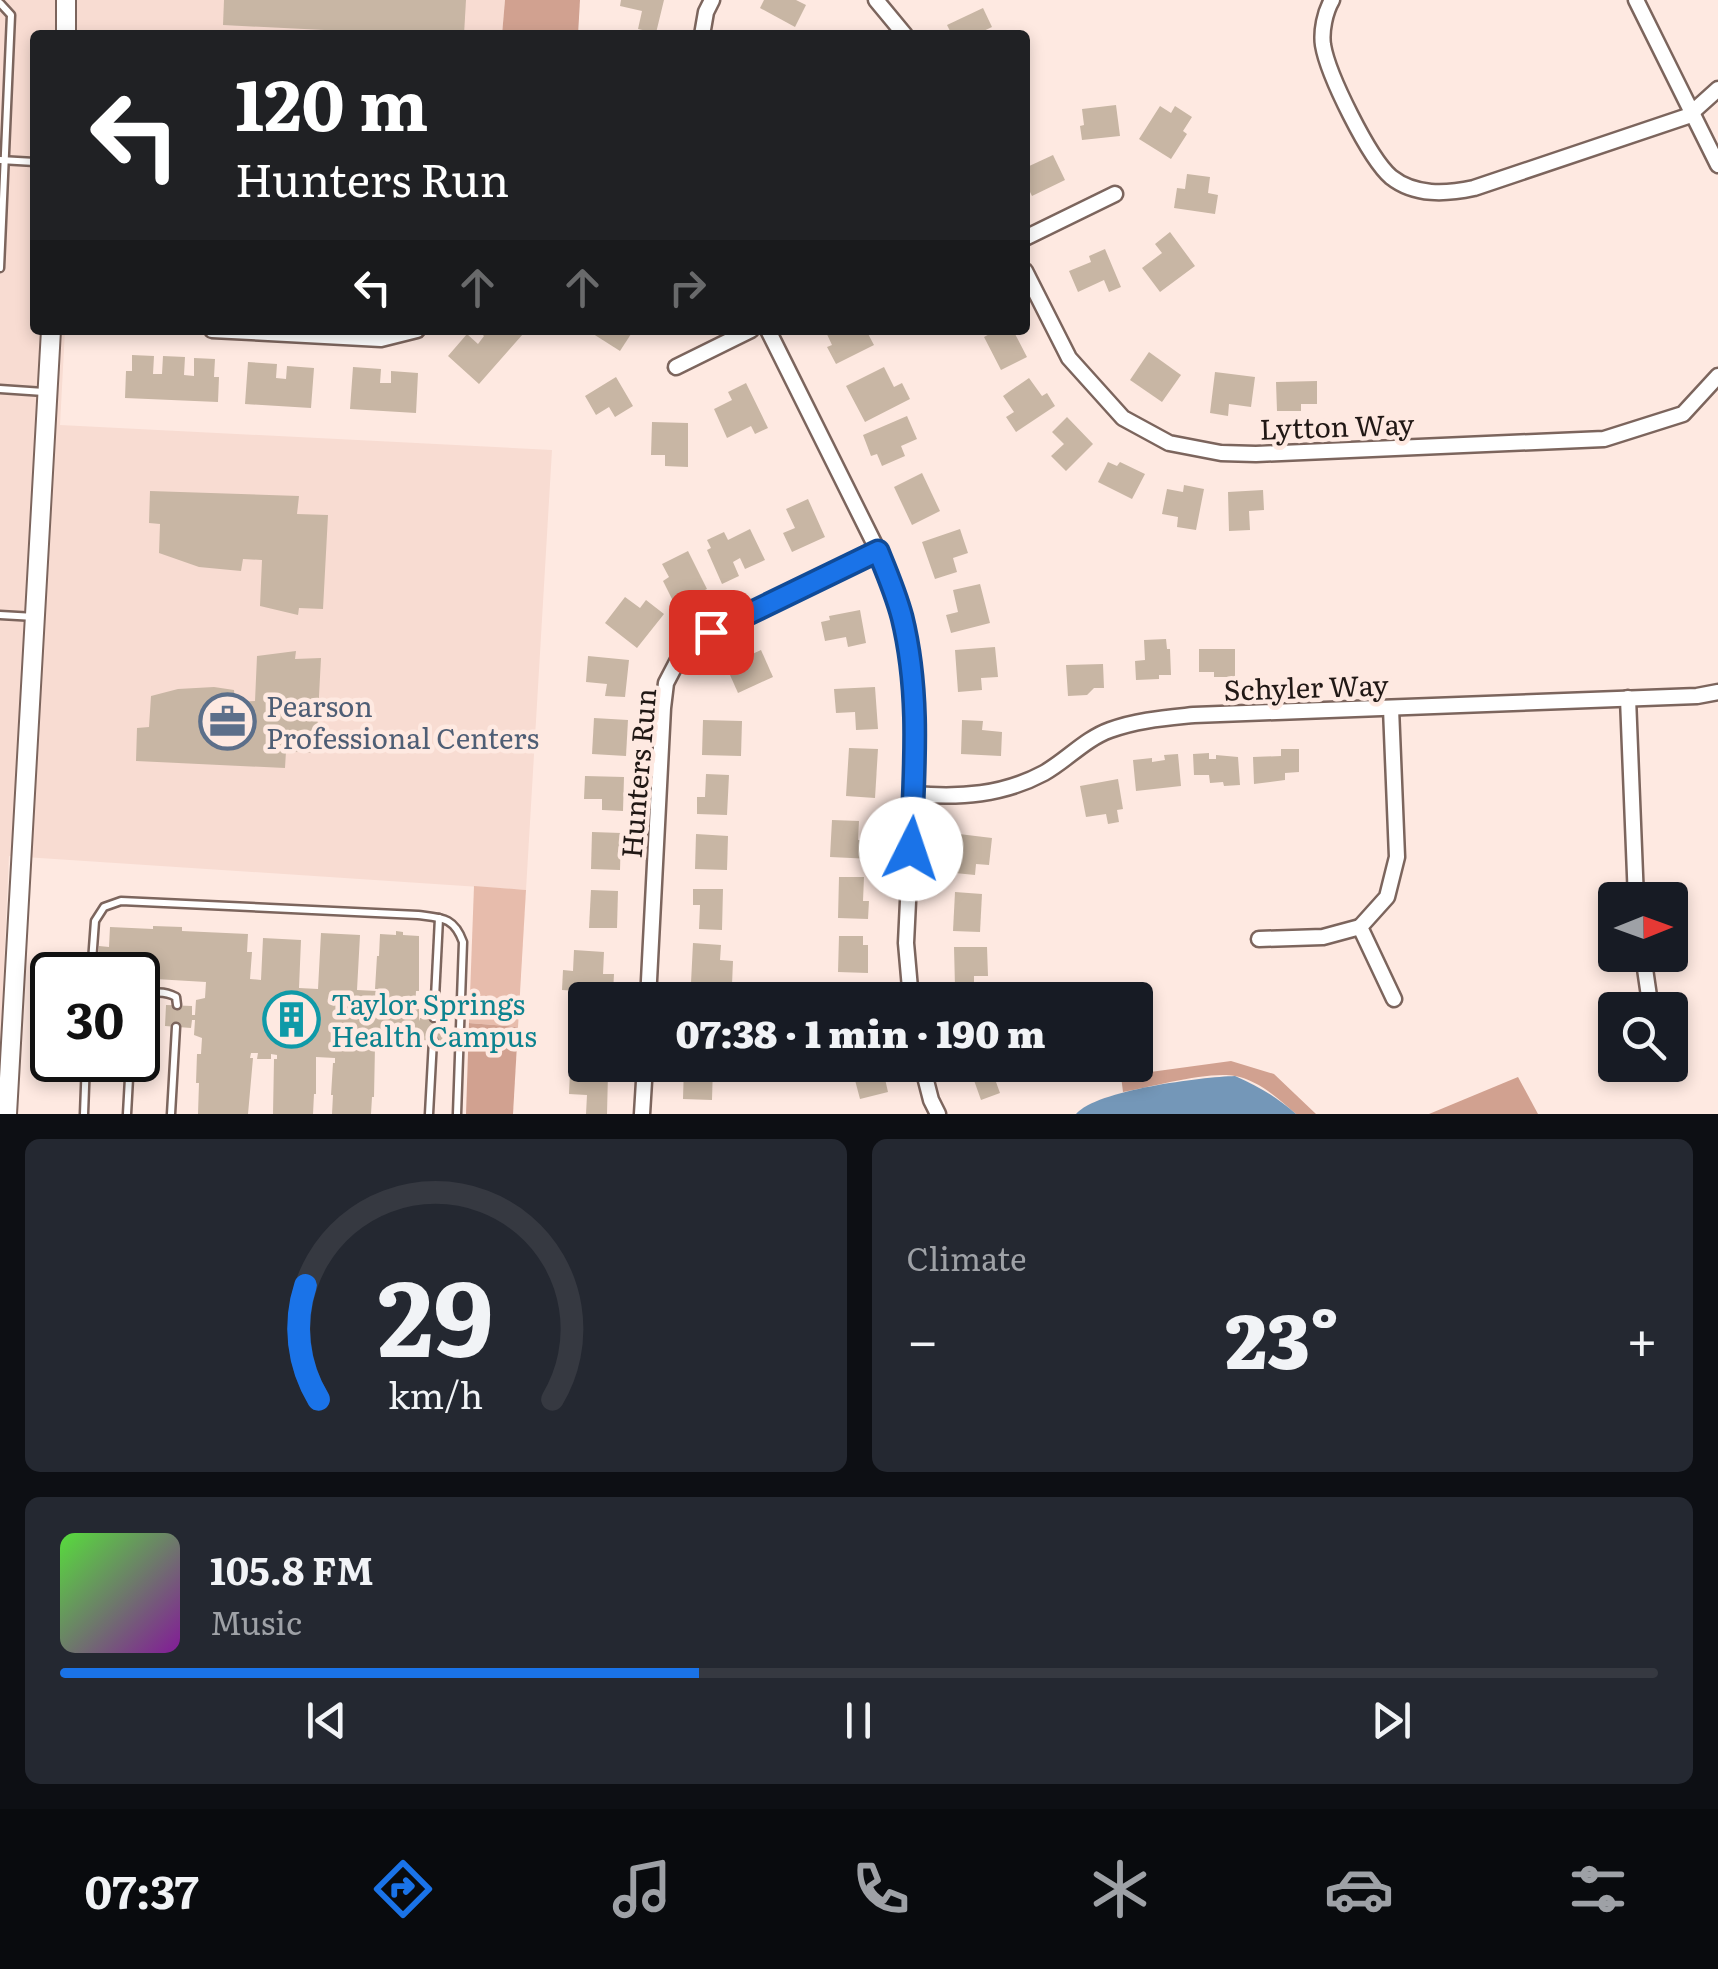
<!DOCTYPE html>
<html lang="en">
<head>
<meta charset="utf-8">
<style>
  :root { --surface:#171b24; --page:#242831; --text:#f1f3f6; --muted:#9ea1a6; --line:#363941; --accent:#1a73e8 }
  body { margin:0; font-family:Literata,serif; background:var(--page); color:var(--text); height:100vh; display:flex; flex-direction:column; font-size:38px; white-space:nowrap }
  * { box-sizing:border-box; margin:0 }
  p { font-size:32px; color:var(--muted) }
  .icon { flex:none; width:55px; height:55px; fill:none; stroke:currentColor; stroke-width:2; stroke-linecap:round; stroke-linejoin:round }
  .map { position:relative; height:1114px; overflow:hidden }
  .sheet { display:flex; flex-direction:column; gap:25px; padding:25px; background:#0d0f14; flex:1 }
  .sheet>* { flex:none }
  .top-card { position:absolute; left:30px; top:30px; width:1000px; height:305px; border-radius:10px; box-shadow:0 5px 15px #0003; background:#202124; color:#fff; overflow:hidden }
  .needle { width:65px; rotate:89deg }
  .controls { position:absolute; left:1598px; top:882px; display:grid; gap:20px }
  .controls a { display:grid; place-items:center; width:90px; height:90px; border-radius:10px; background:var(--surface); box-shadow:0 5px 15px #0003; font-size:50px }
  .speed { position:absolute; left:30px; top:952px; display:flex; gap:20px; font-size:50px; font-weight:700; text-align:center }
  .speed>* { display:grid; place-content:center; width:130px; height:130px; border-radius:50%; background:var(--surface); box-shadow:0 5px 15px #0003; line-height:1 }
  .speed .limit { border:5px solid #111; border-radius:15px; background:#fff; color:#111 }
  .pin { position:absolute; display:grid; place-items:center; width:85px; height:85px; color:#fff; margin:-42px; border-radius:20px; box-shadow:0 5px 15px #0006 }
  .me { position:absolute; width:110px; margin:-55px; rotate:4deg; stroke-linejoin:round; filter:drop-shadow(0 0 8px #0008) }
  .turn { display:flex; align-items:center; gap:35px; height:210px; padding:0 40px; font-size:45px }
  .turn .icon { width:130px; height:130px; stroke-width:2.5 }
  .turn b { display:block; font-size:70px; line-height:85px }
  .lanes { display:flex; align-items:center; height:95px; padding:0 40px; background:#0003; justify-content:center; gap:50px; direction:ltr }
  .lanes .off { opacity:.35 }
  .big { font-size:75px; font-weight:800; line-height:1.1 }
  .sheet .card { flex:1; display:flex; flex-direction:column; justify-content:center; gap:15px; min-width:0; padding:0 35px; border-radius:15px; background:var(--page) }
  .sheet .dial { align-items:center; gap:0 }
  .dial svg { height:260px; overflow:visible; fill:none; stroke:var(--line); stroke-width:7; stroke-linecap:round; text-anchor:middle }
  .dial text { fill:var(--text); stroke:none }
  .song { display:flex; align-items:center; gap:30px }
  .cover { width:120px; height:120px; border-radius:15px; background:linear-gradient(135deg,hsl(110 70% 55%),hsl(290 70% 35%)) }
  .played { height:10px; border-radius:5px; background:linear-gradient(90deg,var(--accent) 40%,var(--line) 40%) }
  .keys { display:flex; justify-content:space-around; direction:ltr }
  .heat { display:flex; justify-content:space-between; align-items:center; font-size:55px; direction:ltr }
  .sheet .tiles { flex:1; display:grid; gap:25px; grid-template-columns:1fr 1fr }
  .card:last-child { grid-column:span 2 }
  .trip { position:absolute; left:568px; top:982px; width:585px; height:100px; border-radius:10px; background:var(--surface); box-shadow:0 5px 15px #0003; font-weight:800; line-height:100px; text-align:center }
  .dock { display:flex; height:160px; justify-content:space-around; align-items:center; background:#090b0e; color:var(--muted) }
  .dock .icon { width:70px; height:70px }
  .dock .current { color:var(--accent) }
  .dock b { font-size:45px; color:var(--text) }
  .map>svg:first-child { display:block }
  .built { fill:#f8dcd2 }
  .green { fill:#e7bcac }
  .forest { fill:#d1a190 }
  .water { fill:#7497b8 }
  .building { fill:#c8b6a4 }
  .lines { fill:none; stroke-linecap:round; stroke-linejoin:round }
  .service-casing { stroke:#7c655d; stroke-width:11 }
  .minor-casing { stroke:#7c655d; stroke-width:19 }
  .secondary-casing { stroke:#7c655d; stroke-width:22 }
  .service { stroke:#fff; stroke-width:6 }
  .minor { stroke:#fff; stroke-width:14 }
  .secondary { stroke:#fff; stroke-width:18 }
  .route-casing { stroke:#114b97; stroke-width:25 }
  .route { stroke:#1a73e8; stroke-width:18 }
  .labels { text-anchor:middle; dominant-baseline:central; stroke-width:9; stroke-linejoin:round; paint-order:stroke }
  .street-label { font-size:28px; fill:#211815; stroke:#fee9e1 }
  .service-label { font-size:28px; fill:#4e5e75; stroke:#fee9e1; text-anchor:start }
  .culture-label { font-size:28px; fill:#0d838f; stroke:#fee9e1; text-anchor:start }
</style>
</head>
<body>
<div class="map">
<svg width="1718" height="1114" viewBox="0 0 1718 1114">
  <rect width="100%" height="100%" fill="#fee9e1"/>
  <path class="built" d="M0,0H505L502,35H35V330H65L60,425L552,450L526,890L9,856L0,1053Z"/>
  <path class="green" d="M474,886L526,890L518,1027L469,1023Z"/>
  <g class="forest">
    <path d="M505,0H580L578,35H502Z"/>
    <path d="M469,1023L518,1027L513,1114H466Z"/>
    <path d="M1231,1061L1274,1074L1316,1114H1296C1279,1099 1258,1080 1235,1076C1208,1071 1152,1087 1123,1092L1121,1076Z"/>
    <path d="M1518,1077L1538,1114H1429Z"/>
  </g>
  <path class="water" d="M1235,1076C1258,1086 1277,1097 1296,1114H1076C1096,1090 1202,1077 1235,1076Z"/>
  <g class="building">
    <path d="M224,0H466L464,35H424L223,25Z"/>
    <path d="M621,0H664L656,33L638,29L642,11L620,6Z"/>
    <path d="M764,0H796L806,5L795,27L760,8Z"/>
    <path d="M983,8L992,27L975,35H952L947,25Z"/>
    <path d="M1116,105L1120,136L1082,140L1080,126L1084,125L1082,109Z"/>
    <path d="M1160,106L1171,113L1175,106L1192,117L1183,131L1187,134L1171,159L1139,139Z"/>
    <path d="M1053,155L1065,180L1032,196L1025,182V168Z"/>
    <path d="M1187,174L1210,177L1208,193L1218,195L1215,214L1174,208L1177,188L1185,189Z"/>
    <path d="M1170,232L1195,266L1160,292L1142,268L1162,253L1155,244Z"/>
    <path d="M1105,249L1121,287L1109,292L1104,280L1078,292L1069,271L1091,262L1089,256Z"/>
    <path d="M478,330H518L523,334L479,384L448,356L467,334L478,344L484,336Z"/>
    <path d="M587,330H628L631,334L620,351Z"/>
    <path d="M825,330H866L874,345L836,364L827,347L832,345Z"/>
    <path d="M997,330H1006L1009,335L1014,332L1027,357L1001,370L984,337Z"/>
    <path d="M1149,352L1181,375L1162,402L1130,380Z"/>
    <path d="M132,355L154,356L153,374H162L163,356L185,357L184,375L194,376V358L215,359L214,377H219L218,402L125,398L126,371H132Z"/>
    <path d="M248,362L277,364L276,378L286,379L287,366L314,368L311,408L245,404Z"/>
    <path d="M353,367L381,369L380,383H391V371L418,373L416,413L350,409Z"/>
    <path d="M884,367L894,387L902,383L910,399L865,422L846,386Z"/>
    <path d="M1215,372L1255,377L1251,407L1229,404L1228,416L1210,413Z"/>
    <path d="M616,377L633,406L615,417L609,407L596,415L585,396Z"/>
    <path d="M1029,378L1042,396L1047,393L1055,406L1016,432L1006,417L1014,412L1003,396Z"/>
    <path d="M1317,381V404H1301V411H1277L1276,382Z"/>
    <path d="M746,383L768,428L755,434L751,426L727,438L714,409L732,400L728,392Z"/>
    <path d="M907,416L917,439L901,446L905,456L882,466L877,454L871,456L863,435Z"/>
    <path d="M1067,417L1093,444L1066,471L1051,456L1064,444L1052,432Z"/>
    <path d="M652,422L688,423V467L665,466V455H651Z"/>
    <path d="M1108,462L1117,466L1120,462L1145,474L1132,499L1098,482Z"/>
    <path d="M922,473L940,511L912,525L894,487Z"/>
    <path d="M1184,485L1204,489L1196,530L1177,527L1178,517L1162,514L1167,489L1183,492Z"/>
    <path d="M1263,490L1264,510L1249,511L1250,530L1229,531L1228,492Z"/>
    <path d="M150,491L299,496L297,514L328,515L323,609L299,608L298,615L260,606L262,560L243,559L241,571L199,567L159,553L160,524L149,523Z"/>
    <path d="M808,499L825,537L792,552L783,533L795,528L786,509Z"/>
    <path d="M750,529L765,560L745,569L740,558L733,562L739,576L722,584L707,550L711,548L707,540L724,532L728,540Z"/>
    <path d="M960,529L968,553L953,558L957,572L935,579L922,542Z"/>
    <path d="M688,551L707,589L675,605L663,581L669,577L662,564Z"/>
    <path d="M980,584L990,623L951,633L946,615L958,612L953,590Z"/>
    <path d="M625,597L640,608L646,600L664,614L637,648L605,623Z"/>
    <path d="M860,610L866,643L848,647L846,637L825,641L821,622L830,620L829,616Z"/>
    <path d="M1166,639L1167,649H1170L1171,675H1159V679L1136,680L1135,661L1145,660L1144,640Z"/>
    <path d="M995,647L998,677L981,678L982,690L958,692L955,650Z"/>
    <path d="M1199,649H1235V677H1214V672H1199Z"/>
    <path d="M761,650L773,677L738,693L726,666Z"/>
    <path d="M296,651L295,659L321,658L316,753L286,751L285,768L136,761L137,728L149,727L151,696L178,689L214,687L234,690L235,702L255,701L257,656Z"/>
    <path d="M588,656L629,660L625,697L605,696L607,684L586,682Z"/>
    <path d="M1103,664L1104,688H1094L1087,695L1068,696L1066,665Z"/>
    <path d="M875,687L878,729L856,730L855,712L836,713L834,689Z"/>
    <path d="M594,718L628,720L626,756L592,754Z"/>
    <path d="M703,720L742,721L741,756L702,755Z"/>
    <path d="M962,720L983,721L982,730L1002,732L1001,756L961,754Z"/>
    <path d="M849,748L878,749L875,798L846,796Z"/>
    <path d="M1281,749H1299V772L1285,773V780L1254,784L1253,757L1281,756Z"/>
    <path d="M1209,753V759H1216V755L1238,757L1240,785L1224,786L1223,782L1210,783L1209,775H1194L1193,754Z"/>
    <path d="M1178,754L1181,786L1136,791L1133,760L1152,758V762L1165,760L1164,755Z"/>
    <path d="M706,774L729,775L727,815L697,814V797H705Z"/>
    <path d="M585,776L624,777L623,811L602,810V799H584Z"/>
    <path d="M1118,779L1123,809L1117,810L1119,822L1108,824L1106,814L1086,817L1080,786Z"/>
    <path d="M832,820L859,821L858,840L872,841V859L830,857Z"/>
    <path d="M592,832L621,833L620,870L591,869Z"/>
    <path d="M696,834L728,836L727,870L695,869Z"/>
    <path d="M959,834L992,838L989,865L976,864L975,875L955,873Z"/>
    <path d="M839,877H864L863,901H869L868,919L838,918Z"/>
    <path d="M693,889H723L722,930L699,929L700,905H693Z"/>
    <path d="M591,890L618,891L617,928H589Z"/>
    <path d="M955,892L982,894L980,932L953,931Z"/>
    <path d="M153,926L182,927V931L248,934L247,952H252L250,979L261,980L263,938L301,940L299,988L318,989L321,933L360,935L357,990L377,991V989H375L377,956H379L380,934L396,935V931L403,932V935L419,936V991H416L415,1009H419V1021L420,1018L448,1019L446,1041L420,1040V1036H418L417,1048L375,1046L374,1097H372L371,1114H332L333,1095H331L333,1063H335V1058L316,1057V1094H314L313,1114H273L274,1059H277V1055L271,1054V1059H257L258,1053H251L250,1058H253L248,1114H198L199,1083H196L197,1054H201L202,1038L194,1035L195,1020H192L191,1028L165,1026L166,1005L192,1006V1015H195L196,1000L205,998L206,982L138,978V975H108V969L98,968L99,946L109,947L110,927L153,929Z"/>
    <path d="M839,936H863V945H868V973L838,972Z"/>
    <path d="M693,943L721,945L720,960L733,961L732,985L691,983Z"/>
    <path d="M954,947H987L988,976H974V987H955Z"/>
    <path d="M574,950L604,952L603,974H614L613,993L562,990L563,970L573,971Z"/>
    <path d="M684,1065H713L712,1100L683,1099Z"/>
    <path d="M851,1065H876L877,1071L883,1070L888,1092L860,1099Z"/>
    <path d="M980,1065H1009L1014,1076L996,1082L1000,1093L981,1100L970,1069Z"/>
    <path d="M570,1071L608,1073L607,1114H586L587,1095L569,1094Z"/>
  </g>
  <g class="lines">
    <defs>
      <g id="service">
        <path d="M0,3L11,15L0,268"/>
        <path d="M0,160L35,162"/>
        <path d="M0,389L44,392"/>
        <path d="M0,615L35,617"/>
        <path d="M91,975L95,921L104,907L121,901L418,915C442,918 454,917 463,942L457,1114"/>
        <path d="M138,998C150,992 163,990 176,997L177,1005"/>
        <path d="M434,1018L439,918"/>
        <path d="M84,1114L86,1060"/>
        <path d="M127,1114L130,1060"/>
        <path d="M171,1114L176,1027"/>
        <path d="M429,1114L433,1040"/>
      </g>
      <g id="minor">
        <path d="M876,0L905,35"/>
        <path d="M1332,0C1325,12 1321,31 1323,45C1328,75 1369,158 1391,177C1415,196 1446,194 1474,188L1688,116L1718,89"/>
        <path d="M1636,0L1718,165"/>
        <path d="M702,35L706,12L712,0"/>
        <path d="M1025,238L1115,194"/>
        <path d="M1025,271L1069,358L1123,418L1169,443L1221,453L1256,454L1604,439L1683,414L1718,376"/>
        <path d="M212,330L381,339L417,330"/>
        <path d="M768,330L878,551L902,615L913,680L916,735L906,943L911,1000"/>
        <path d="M676,367L751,330"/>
        <path d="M1628,698L1636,900"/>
        <path d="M1391,708L1397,857L1387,897L1360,927L1394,999"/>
        <path d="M914,794C960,798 1003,795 1044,773C1067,760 1085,739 1110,730C1137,720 1165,718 1194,715L1697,696L1718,692"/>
        <path d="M1259,939L1323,937L1360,927"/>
        <path d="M1643,955L1651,1010"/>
        <path d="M648,1000L663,708L666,683L678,660L711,633L878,551"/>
        <path d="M922,1065L931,1100L938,1114"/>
        <path d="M642,1114L645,1065"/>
      </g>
      <g id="secondary">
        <path d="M66,0V35"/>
        <path d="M7,1114L51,330"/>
      </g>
    </defs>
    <use href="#service" class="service-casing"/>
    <use href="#minor" class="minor-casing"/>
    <use href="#secondary" class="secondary-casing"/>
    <use href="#service" class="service"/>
    <use href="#minor" class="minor"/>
    <use href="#secondary" class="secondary"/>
  </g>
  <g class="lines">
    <defs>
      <path id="route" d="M711,632L878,551C887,573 896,594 902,617C921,694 914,771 911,849"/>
    </defs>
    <use href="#route" class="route-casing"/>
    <use href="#route" class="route"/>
  </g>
  <defs>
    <symbol id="office-ring" viewBox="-11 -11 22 22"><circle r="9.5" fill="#fee9e1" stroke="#5c6f8a" stroke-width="1.5"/><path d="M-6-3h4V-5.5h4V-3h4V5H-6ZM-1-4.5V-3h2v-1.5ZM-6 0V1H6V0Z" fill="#5c6f8a"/></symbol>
    <symbol id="building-ring" viewBox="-11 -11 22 22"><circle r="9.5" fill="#fee9e1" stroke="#0f9aa8" stroke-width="1.5"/><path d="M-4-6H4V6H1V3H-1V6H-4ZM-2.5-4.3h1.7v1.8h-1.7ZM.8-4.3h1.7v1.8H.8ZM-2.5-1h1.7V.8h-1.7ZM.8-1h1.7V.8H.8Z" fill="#0f9aa8"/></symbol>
  </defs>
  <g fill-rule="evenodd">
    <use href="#office-ring" x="196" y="690" width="63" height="63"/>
    <use href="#building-ring" x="260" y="988" width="63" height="63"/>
  </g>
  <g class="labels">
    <g class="street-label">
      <text transform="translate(1337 425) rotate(-2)">Lytton Way</text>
      <text transform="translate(1306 686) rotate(-2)">Schyler Way</text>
      <text transform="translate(637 773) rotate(-85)">Hunters Run</text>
    </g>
    <g class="service-label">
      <text x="266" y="705">Pearson<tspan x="266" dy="32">Professional Centers</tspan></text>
    </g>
    <g class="culture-label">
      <text x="331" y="1003">Taylor Springs<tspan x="331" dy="32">Health Campus</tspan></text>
    </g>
  </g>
</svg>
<div class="controls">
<a><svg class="needle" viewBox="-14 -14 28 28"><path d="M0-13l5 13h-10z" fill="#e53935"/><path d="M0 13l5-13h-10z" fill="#9ea1a6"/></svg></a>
<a><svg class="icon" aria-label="search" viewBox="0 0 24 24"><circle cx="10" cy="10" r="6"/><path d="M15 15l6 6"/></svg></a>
</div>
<div class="speed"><div class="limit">30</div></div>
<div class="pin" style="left:711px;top:632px;background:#d93025"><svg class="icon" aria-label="arrive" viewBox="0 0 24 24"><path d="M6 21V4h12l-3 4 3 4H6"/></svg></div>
<svg class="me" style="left:911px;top:849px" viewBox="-20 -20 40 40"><circle r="19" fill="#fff"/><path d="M0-13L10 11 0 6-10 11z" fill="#1a73e8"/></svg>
<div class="trip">07:38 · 1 min · 190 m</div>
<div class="top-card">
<div class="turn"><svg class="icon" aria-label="left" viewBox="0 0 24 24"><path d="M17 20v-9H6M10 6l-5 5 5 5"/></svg><div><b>120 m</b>Hunters Run</div></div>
<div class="lanes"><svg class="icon" aria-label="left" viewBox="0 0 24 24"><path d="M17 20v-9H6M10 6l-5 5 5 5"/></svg><svg class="icon off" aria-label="ahead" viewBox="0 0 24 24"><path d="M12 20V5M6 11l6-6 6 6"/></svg><svg class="icon off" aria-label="ahead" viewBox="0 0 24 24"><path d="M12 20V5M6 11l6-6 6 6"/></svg><svg class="icon off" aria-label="right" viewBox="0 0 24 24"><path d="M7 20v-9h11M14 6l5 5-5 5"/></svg></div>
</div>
</div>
<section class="sheet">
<div class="tiles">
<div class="card dial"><svg viewBox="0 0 100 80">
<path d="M14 69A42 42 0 1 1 86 69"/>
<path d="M14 69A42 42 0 0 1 10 34" stroke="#1a73e8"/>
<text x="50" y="56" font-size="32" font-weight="700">29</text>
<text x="50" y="72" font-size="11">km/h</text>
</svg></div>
<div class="card"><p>Climate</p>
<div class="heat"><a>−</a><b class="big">23°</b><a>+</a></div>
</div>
<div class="card">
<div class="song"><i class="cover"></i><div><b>105.8 FM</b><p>Music</p></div></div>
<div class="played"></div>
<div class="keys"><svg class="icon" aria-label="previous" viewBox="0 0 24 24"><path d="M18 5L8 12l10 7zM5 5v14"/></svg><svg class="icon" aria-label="pause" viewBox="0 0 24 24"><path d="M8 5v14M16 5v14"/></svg><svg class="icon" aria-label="next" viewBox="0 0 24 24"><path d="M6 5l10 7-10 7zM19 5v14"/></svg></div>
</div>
</div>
</section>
<nav class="dock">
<b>07:37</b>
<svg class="icon current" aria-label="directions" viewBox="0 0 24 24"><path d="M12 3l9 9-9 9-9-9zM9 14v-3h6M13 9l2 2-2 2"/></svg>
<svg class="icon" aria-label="music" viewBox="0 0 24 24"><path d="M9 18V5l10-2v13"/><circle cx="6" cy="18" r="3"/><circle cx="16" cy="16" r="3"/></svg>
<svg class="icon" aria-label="phone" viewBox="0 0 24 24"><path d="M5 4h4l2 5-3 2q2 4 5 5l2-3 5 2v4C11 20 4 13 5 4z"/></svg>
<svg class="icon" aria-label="climate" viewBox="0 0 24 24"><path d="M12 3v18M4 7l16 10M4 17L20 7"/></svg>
<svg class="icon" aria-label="car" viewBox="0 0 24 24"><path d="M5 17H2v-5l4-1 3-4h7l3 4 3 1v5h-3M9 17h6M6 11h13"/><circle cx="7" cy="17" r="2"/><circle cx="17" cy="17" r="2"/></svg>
<svg class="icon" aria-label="filters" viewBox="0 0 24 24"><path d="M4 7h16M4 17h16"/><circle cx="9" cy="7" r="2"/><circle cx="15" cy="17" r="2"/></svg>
</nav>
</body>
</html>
